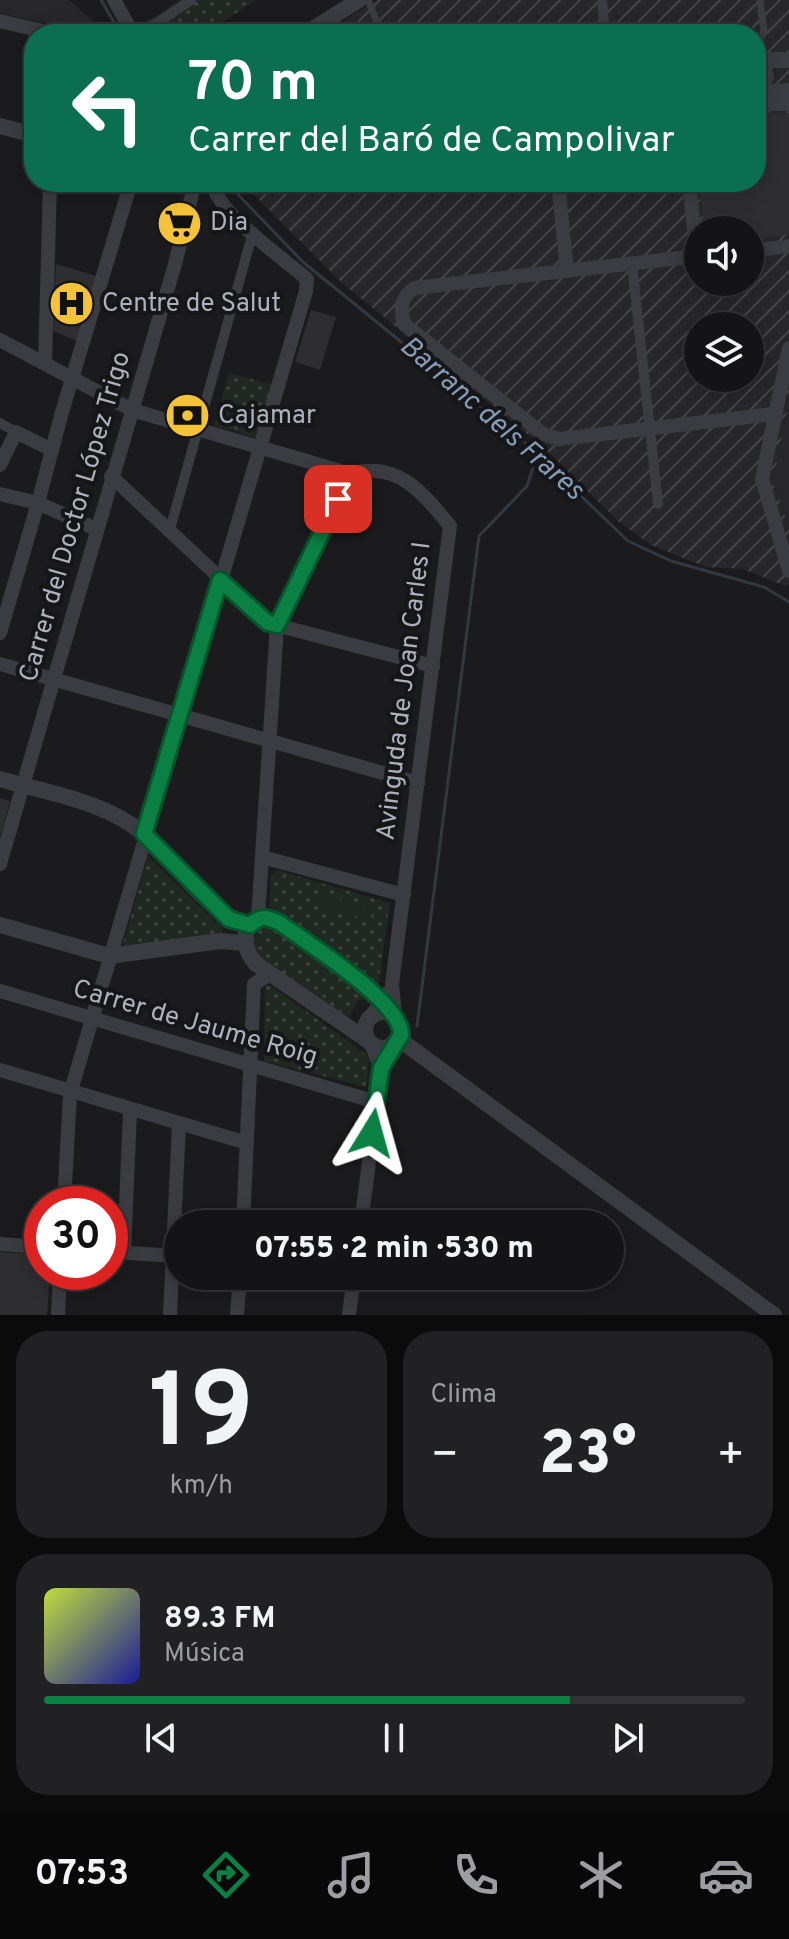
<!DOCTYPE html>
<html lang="es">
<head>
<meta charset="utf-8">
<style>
  :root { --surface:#141416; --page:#212123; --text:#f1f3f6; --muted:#9d9ea1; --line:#333335; --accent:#0b8043 }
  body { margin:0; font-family:Overpass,sans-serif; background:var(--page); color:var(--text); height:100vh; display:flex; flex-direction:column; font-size:30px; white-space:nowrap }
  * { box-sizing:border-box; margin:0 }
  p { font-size:26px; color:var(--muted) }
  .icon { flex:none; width:44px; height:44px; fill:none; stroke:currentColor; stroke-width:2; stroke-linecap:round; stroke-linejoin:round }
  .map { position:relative; height:1315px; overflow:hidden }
  .panel { display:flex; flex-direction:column; gap:16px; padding:16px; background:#0b0b0c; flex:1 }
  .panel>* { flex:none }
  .top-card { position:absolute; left:24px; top:24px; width:742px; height:168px; border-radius:32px; box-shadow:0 4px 20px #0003,0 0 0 2px var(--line); background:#0b6e4f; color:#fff; overflow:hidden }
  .fabs { position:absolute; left:684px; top:216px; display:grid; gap:16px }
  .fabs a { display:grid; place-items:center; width:80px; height:80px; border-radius:50%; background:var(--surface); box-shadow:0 4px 20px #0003,0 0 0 2px var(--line); font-size:40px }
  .speed { position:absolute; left:24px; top:1186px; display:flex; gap:16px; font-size:40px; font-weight:700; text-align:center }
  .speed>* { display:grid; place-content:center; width:104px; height:104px; border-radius:50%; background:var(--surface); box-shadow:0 4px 20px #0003,0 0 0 2px var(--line); line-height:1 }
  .speed .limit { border:12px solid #d22; background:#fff; color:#111 }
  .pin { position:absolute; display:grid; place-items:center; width:68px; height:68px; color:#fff; margin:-34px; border-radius:16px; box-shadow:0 4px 12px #0006 }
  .me { position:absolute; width:88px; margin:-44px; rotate:8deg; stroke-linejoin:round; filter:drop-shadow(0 0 6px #0008) }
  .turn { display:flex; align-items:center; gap:28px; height:168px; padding:0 32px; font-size:36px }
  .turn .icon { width:104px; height:104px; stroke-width:2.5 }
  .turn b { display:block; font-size:56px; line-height:68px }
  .big { font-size:60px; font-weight:800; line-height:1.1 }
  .panel .tile { flex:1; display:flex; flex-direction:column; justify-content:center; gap:12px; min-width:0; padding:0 28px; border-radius:32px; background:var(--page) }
  .panel .dial { align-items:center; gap:0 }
  .dial b { font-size:104px; line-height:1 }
  .song { display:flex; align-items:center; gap:24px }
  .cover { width:96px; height:96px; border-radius:12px; background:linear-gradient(135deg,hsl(70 70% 55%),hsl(240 70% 35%)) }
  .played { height:8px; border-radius:4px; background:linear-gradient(90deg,var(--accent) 75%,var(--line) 75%) }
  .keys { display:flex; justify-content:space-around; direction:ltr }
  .heat { display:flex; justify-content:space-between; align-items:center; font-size:44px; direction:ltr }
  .panel .tiles { flex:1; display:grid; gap:16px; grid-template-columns:1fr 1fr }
  .tile:last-child { grid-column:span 2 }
  .trip { position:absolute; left:164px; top:1210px; width:460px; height:80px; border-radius:40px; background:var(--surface); box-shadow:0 4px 20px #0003,0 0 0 2px var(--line); font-weight:800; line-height:80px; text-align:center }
  .tab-bar { display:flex; height:128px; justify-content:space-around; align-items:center; background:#080809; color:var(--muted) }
  .tab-bar .icon { width:56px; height:56px }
  .tab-bar .on { color:var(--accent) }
  .tab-bar b { font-size:36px; color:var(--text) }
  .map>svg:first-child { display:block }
  .built { fill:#27272a }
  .industrial { fill:url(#industrial-furrows); fill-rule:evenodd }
  .park { fill:url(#park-dots) }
  .garden { fill:#202822 }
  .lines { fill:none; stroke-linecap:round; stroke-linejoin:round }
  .stream { stroke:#303942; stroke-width:3 }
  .building { fill:#2e2e31 }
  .service { stroke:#3b3c42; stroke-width:7 }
  .pedestrian { stroke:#3b3c42; stroke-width:10 }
  .minor { stroke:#3b3c42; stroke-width:14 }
  .tertiary { stroke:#3b3c42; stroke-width:16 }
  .route-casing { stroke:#07532c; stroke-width:20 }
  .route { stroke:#0b8043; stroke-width:14 }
  .labels { text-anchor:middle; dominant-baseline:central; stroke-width:8; stroke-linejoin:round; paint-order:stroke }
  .poi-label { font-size:26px; fill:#adb1bd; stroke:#161618; text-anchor:start }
  .street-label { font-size:26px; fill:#adb1bd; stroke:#161618 }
  .water-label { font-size:28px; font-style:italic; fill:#849cb7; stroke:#161618 }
</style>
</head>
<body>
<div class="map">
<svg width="789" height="1315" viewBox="0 0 789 1315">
  <defs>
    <pattern id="industrial-furrows" width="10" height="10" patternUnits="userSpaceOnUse" patternTransform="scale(2)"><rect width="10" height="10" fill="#27272a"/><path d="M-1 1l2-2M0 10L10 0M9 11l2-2" fill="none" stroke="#444447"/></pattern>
    <pattern id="park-dots" width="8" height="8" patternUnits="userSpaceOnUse" patternTransform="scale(2)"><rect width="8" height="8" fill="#202822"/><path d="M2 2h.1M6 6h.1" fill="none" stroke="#3e4540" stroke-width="1.8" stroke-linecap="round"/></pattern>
  </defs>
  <rect width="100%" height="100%" fill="#1b1b1d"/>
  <g class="built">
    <path d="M0,0H69L93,21V34L0,13Z"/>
    <path d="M789,402V529L773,481Z"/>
  </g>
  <path class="industrial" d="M376,0H789V402L773,481L789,529V584L785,586L743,569L706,567L651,545L619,522L543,447L342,283L241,182H756V34H323ZM698,230H750V282H698ZM698,326H750V378H698Z"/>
  <g class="park">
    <path d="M180,0H256L204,34H146L140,26Z"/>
    <path d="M229,373L273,385L257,438L214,425Z"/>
    <path d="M148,856L223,929L222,934L122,948Z"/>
    <path d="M277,870L390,903L378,988L275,913L269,906L271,875Z"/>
    <path d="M263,927L275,928L369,995L357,1002L348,1019L257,959L250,941Z"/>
    <path d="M270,985L370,1057L366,1087L264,1061L265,986Z"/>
  </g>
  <path class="garden" d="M323,894L373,909L370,920L320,907Z"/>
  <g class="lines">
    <g class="stream">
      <path d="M101,0L121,34"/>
      <path d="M226,182L303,262L529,446L628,541L671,561L764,587L789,602"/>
      <path d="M417,1026L479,536L527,486L537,455"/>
    </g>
  </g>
  <g class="building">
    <path d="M756,112L789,113V234L750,240V230H705L698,182H756Z"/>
    <path d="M56,264L97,276L77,341L53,331Z"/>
    <path d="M311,310L336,317L320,370L295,362Z"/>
    <path d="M0,798L10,801L1,834H0Z"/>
    <path d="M0,1252L42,1254V1272H50L47,1315H0Z"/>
  </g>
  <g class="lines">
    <g class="service">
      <path d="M368,0L382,34"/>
      <path d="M756,50L764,31L760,0"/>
    </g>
    <g class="pedestrian">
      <path d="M602,0L605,34"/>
      <path d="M141,34L191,0"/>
      <path d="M632,264L658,504"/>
      <path d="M0,423L16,432"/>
      <path d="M169,533L253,232"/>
    </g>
    <g class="minor">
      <path d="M114,0L133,34"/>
      <path d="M0,21L55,34"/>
      <path d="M756,65L764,68L767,77L756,87"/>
      <path d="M756,104H789"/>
      <path d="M558,182L567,271"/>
      <path d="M689,182L697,256"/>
      <path d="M750,251L789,246"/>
      <path d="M698,256L414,288C400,299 400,308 404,324L543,434L559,439L774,414"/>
      <path d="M0,340L132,410L351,474"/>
      <path d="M789,348L762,479L789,571"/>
      <path d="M45,364L50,182"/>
      <path d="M0,465L16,432L52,450"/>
      <path d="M351,474C397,460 424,494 450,526L392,984L395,1017"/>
      <path d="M111,476L268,623L433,666"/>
      <path d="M0,494L38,503L62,412L131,182"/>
      <path d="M0,633L38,503L96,529"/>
      <path d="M0,664L418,783"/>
      <path d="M262,857L404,895"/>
      <path d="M0,864L175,264L195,182"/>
      <path d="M258,918L277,625L351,474"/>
      <path d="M0,991L376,1102"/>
      <path d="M371,1017L385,994"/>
      <path d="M371,1044L381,1068L390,1047"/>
      <path d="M0,1070L247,1143"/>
      <path d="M64,1204L70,1094L306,291L307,279C282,257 217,213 212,182"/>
      <path d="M243,1224L254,984L270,974"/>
      <path d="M361,1224L381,1068"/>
      <path d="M0,1244L42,1247"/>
      <path d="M110,1252L178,1256"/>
      <path d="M124,1252L130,1111"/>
      <path d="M58,1315L60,1272"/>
      <path d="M170,1315L179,1124"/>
      <path d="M237,1315L240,1276"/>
      <path d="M349,1315L354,1276"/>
    </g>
    <g class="tertiary">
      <path d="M305,34L359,0"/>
      <path d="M756,60H789"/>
      <path d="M756,93L789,91"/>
      <path d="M0,126L34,135"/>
      <path d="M0,779C48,793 105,801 144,834C178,863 205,913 250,925"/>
      <path d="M0,925L109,956L220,941L244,943"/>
      <circle cx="383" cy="1030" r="18"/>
      <path d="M399,1039L774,1315"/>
      <path d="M367,1040L256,964C235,941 246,906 280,923L379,996L390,1013"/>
    </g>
  </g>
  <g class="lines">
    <defs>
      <path id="route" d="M338,499L277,625L268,623L220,580L144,834L229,919L250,925C261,915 267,917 280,923C307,943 403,1003 401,1035L381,1068L372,1133"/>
    </defs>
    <use href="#route" class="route-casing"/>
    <use href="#route" class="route"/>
  </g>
  <defs>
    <symbol id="supermarket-disc" viewBox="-11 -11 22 22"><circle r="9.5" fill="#f5c33a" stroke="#161618"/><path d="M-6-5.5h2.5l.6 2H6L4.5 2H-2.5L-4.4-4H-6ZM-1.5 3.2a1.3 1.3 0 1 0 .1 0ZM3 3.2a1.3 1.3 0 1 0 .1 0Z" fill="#111"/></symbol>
    <symbol id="hospital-disc" viewBox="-11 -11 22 22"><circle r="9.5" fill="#f5c33a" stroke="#161618"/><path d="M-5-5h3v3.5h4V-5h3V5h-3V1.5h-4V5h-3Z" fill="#111"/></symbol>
    <symbol id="bank-disc" viewBox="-11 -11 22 22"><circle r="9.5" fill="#f5c33a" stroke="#161618"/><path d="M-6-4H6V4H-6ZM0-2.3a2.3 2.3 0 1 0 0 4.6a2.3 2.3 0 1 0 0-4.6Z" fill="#111"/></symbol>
  </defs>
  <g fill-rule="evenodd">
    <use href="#supermarket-disc" x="154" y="198" width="51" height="51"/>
    <use href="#hospital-disc" x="46" y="278" width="51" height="51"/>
    <use href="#bank-disc" x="162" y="390" width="51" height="51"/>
  </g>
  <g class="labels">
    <g class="poi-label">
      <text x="210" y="223">Dia</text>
      <text x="102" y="304">Centre de Salut</text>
      <text x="218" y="416">Cajamar</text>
    </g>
    <g class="street-label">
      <text transform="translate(76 517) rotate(-74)">Carrer del Doctor López Trigo</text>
      <text transform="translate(405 691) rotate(-83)">Avinguda de Joan Carles I</text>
      <text transform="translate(195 1024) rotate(16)">Carrer de Jaume Roig</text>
    </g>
    <g class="water-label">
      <text transform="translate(491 419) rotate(41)">Barranc dels Frares</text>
    </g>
  </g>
</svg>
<div class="fabs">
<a><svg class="icon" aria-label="sound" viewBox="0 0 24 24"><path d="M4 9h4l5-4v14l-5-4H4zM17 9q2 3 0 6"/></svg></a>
<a><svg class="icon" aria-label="layers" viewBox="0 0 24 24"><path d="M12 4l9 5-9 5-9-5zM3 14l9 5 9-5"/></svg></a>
</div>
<div class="speed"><div class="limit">30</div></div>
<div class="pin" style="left:338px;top:499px;background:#d93025"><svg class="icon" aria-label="arrive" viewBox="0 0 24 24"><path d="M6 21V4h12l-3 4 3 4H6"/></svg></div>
<svg class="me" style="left:372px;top:1133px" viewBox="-20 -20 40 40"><path d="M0-17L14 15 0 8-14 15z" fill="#0b8043" stroke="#fff" stroke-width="4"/></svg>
<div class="trip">07:55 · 2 min · 530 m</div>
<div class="top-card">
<div class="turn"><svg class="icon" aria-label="left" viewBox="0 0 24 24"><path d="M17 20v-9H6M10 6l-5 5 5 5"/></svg><div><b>70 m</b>Carrer del Baró de Campolivar</div></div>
</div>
</div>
<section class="panel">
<div class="tiles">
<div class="tile dial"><b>19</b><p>km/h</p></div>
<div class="tile"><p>Clima</p>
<div class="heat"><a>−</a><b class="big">23°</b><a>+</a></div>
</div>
<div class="tile">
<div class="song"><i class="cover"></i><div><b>89.3 FM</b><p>Música</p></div></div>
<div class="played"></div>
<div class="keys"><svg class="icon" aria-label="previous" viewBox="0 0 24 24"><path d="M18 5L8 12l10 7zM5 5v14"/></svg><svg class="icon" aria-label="pause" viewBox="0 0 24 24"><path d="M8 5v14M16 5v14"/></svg><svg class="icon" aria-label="next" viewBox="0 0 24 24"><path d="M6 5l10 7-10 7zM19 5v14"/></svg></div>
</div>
</div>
</section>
<nav class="tab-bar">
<b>07:53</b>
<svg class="icon on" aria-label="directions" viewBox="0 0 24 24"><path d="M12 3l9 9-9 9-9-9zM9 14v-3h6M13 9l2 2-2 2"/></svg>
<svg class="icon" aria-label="music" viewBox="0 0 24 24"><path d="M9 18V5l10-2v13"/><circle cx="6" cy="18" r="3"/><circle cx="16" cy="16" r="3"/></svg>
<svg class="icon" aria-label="phone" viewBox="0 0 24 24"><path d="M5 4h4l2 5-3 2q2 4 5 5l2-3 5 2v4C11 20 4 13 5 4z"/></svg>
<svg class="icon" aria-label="climate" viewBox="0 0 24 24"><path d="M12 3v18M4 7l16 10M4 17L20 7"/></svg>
<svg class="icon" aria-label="car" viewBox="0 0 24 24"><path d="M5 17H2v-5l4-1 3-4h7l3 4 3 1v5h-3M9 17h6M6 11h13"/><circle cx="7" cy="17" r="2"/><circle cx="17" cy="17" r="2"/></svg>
</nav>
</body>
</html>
